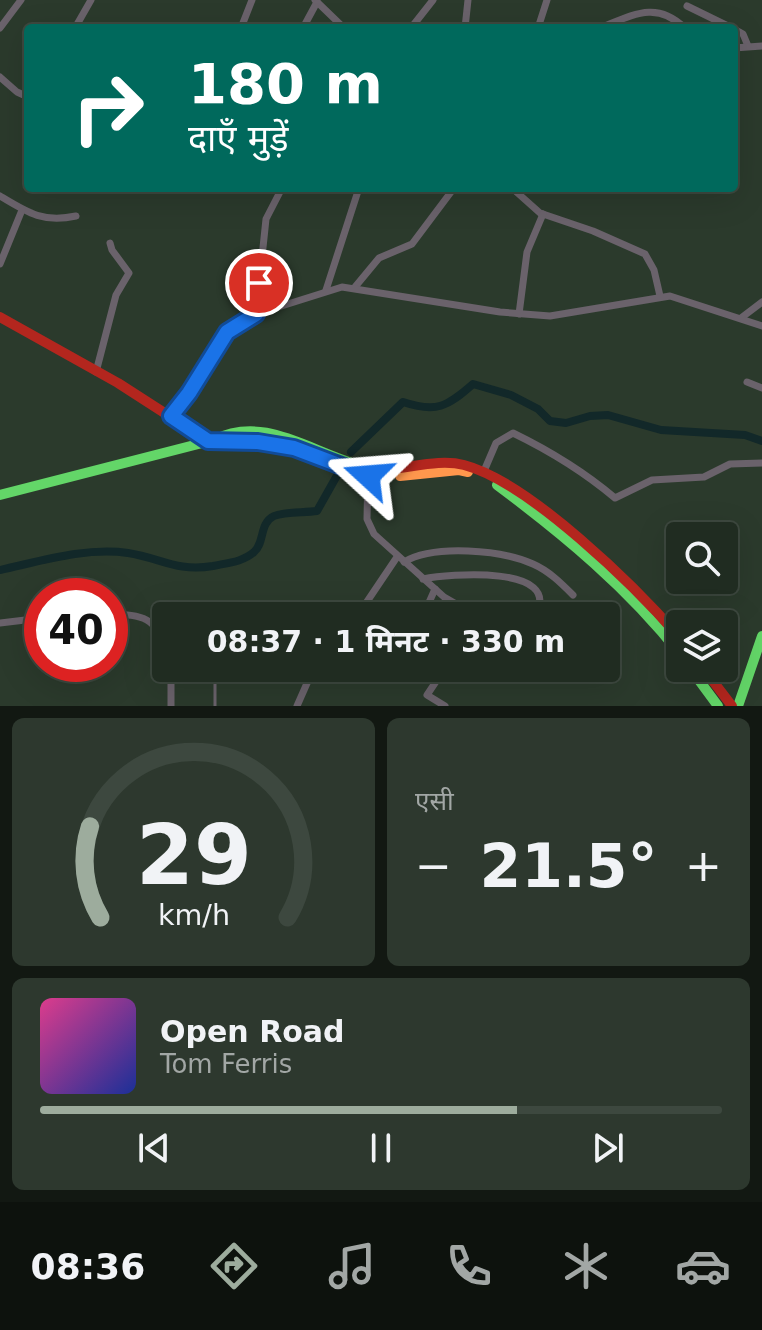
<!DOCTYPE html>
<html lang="hi">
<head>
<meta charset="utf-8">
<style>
  :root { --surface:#202c21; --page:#2d382e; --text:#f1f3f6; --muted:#a2a7a5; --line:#3d483f; --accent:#9dac9d }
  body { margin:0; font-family:"DejaVu Sans","Noto Sans Devanagari",sans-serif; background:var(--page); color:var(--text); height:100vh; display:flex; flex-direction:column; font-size:30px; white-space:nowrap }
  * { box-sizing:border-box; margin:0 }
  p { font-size:26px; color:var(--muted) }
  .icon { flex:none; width:44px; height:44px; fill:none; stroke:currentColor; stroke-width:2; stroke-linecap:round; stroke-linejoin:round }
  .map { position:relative; height:706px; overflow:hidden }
  .drawer { display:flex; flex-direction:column; gap:12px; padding:12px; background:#121812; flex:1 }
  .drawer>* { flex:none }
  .banner { position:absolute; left:24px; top:24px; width:714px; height:168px; border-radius:8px; box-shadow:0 8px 32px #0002,0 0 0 2px var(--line); background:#00695c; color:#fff; overflow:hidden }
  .controls { position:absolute; left:666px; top:522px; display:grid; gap:16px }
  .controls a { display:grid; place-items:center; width:72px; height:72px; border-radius:8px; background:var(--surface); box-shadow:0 8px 32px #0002,0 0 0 2px var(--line); font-size:40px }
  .speed { position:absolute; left:24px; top:578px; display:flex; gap:16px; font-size:40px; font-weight:700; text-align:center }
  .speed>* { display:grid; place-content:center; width:104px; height:104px; border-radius:50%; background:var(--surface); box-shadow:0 8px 32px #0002,0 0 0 2px var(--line); line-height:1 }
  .speed .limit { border:12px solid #d22; background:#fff; color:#111 }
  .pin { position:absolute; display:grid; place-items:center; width:68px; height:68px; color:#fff; margin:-34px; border:4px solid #fff; border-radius:50%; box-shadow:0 2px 8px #0007 }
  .me { position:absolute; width:88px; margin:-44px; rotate:289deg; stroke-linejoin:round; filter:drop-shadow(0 0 6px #0008) }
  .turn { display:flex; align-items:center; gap:28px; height:168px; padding:0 32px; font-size:36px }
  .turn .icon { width:104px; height:104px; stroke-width:2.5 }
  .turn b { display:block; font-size:56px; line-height:68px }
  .big { font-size:60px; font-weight:700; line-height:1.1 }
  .drawer .widget { flex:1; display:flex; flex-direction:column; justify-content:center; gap:12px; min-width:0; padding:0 28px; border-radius:12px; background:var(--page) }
  .drawer .dial { align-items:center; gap:0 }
  .dial svg { height:208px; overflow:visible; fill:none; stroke:var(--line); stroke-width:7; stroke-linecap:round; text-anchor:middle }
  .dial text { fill:var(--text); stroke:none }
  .song { display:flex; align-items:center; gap:24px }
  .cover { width:96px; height:96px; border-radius:12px; background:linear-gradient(135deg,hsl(330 70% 55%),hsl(230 70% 35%)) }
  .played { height:8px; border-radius:4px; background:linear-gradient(90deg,var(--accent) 70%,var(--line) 70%) }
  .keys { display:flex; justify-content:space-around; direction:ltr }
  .heat { display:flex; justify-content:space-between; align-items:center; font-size:44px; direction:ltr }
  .drawer .tiles { flex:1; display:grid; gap:12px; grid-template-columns:1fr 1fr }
  .widget:last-child { grid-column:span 2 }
  .trip { position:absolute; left:152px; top:602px; width:468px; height:80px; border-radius:8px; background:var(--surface); box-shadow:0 8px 32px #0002,0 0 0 2px var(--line); font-weight:700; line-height:80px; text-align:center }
  .tabs { display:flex; height:128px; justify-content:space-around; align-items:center; background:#0d120d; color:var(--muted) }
  .tabs .icon { width:56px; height:56px }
  .tabs .current { color:var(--accent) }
  .tabs b { font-size:36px; color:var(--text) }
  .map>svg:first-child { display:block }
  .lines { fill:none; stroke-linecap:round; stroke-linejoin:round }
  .canal { stroke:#122829; stroke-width:8 }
  .lane { stroke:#6a626b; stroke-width:3 }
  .street { stroke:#6a626b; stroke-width:7 }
  .fast { stroke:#63d668; stroke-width:10 }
  .slow { stroke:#ff974d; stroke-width:10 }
  .jam { stroke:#b3261e; stroke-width:10 }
  .route-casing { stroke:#114b97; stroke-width:20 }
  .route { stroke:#1a73e8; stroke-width:14 }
</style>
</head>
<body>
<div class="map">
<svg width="762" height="706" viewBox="0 0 762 706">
  <rect width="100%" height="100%" fill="#2b3a2c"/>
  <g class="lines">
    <g class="canal">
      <path d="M351,452L403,402C436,413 447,407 473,384L511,395L538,409L550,421L566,423L590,416L608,415L661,430L745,435L762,441"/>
      <path d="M0,570C41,561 86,547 128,553C161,558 176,572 213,566C227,563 243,562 254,552C265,543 259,523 274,516C285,511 304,513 317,511L339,472"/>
    </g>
    <path class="lane" d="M215,668V706"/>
    <g class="street">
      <path d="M315,0L344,28"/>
      <path d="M687,6L732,28"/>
      <path d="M0,28L21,0"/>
      <path d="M75,28L91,0"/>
      <path d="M241,28L252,0"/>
      <path d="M303,28L317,2"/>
      <path d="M411,28L433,0"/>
      <path d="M465,28L468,0"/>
      <path d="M538,28L547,0"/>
      <path d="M600,28C633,15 656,0 685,28"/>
      <path d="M734,29L743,34L748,46"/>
      <path d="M734,48L762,46"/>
      <path d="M0,77L17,92L28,97"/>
      <path d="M512,188L540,213L593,231L645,254L654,270L660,296"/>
      <path d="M0,196C28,213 43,223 76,216"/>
      <path d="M0,264L22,210"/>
      <path d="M355,287L379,258L412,244L454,188"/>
      <path d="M326,290L359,188"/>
      <path d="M256,314L266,219L282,188"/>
      <path d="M519,314L527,252L543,214"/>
      <path d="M741,318L762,302"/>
      <path d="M96,372L116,295L129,273L112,250L110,243"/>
      <path d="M747,382L762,388"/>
      <path d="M171,416L189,393L227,332L256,314L342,287L500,312L550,316L670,296L762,326"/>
      <path d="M368,471L367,519L374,534L444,597L477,616"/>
      <path d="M484,471L496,443L513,433C550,451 583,471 615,498L652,480L704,477L730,464L762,463"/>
      <path d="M404,562C434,544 502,550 533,564C549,571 561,583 573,595"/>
      <path d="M423,579C447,574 565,564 535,616"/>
      <path d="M110,614C143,615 156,617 166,650"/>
      <path d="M364,616L358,615L397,557"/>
      <path d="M423,616L435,589"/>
      <path d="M0,623L42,618"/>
      <path d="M171,668V706"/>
      <path d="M387,668H396"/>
      <path d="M485,668L499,671"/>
      <path d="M297,706L308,681L320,668"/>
      <path d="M445,706L427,695L445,668"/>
    </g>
    <g class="fast">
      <path d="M497,485C564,535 628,588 680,654"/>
      <path d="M0,495L214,440C275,409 329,471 391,469"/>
      <path d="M690,668L718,706"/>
      <path d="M738,706L762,636"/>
    </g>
    <g class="slow">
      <path d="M214,440L286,446L358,473L380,477"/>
      <path d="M400,476L459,470L468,472"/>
    </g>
    <g class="jam">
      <path d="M0,317L118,383L208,441"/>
      <path d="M391,469C414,467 441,459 464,465C529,482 636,587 680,638"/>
      <path d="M703,668L732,706"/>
    </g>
  </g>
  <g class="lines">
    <defs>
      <path id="route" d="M259,283L256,314L227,332L189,393L171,416L208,441L258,442L294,448L368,476"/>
    </defs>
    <use href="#route" class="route-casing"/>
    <use href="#route" class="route"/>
  </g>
</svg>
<div class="controls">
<a><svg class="icon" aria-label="search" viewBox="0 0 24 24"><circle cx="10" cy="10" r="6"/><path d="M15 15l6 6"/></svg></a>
<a><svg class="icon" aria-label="layers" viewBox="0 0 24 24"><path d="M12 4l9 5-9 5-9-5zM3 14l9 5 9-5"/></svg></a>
</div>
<div class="speed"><div class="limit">40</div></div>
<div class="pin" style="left:259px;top:283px;background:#d93025"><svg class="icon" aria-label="arrive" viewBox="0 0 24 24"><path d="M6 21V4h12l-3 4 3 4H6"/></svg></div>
<svg class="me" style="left:368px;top:476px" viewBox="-20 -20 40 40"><path d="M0-17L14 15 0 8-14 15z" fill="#1a73e8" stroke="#fff" stroke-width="4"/></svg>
<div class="trip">08:37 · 1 मिनट · 330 m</div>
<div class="banner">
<div class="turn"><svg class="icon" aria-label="right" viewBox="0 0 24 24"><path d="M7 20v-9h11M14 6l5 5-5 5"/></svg><div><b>180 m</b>दाएँ मुड़ें</div></div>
</div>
</div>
<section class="drawer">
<div class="tiles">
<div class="widget dial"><svg viewBox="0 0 100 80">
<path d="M14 69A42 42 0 1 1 86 69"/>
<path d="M14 69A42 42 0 0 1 10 34" stroke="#9dac9d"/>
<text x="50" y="56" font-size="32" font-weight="700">29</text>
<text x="50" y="72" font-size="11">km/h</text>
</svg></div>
<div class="widget"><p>एसी</p>
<div class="heat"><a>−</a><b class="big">21.5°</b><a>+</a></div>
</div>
<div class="widget">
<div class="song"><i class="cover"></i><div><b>Open Road</b><p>Tom Ferris</p></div></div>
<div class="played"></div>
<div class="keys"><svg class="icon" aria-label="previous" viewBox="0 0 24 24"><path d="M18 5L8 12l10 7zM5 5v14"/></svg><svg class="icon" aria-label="pause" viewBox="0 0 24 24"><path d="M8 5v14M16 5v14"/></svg><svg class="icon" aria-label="next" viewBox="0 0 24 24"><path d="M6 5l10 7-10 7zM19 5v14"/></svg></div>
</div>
</div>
</section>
<nav class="tabs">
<b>08:36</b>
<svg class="icon current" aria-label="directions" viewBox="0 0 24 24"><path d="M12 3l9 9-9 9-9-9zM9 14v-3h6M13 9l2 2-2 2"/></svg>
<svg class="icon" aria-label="music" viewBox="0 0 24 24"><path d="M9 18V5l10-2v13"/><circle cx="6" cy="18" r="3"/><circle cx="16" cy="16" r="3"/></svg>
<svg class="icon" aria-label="phone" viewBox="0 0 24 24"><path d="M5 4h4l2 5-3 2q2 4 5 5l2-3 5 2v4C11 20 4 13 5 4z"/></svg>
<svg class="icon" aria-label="climate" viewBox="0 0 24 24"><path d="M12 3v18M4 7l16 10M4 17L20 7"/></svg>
<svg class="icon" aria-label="car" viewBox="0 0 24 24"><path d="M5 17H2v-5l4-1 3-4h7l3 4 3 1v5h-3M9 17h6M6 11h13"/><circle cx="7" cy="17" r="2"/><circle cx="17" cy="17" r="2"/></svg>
</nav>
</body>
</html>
